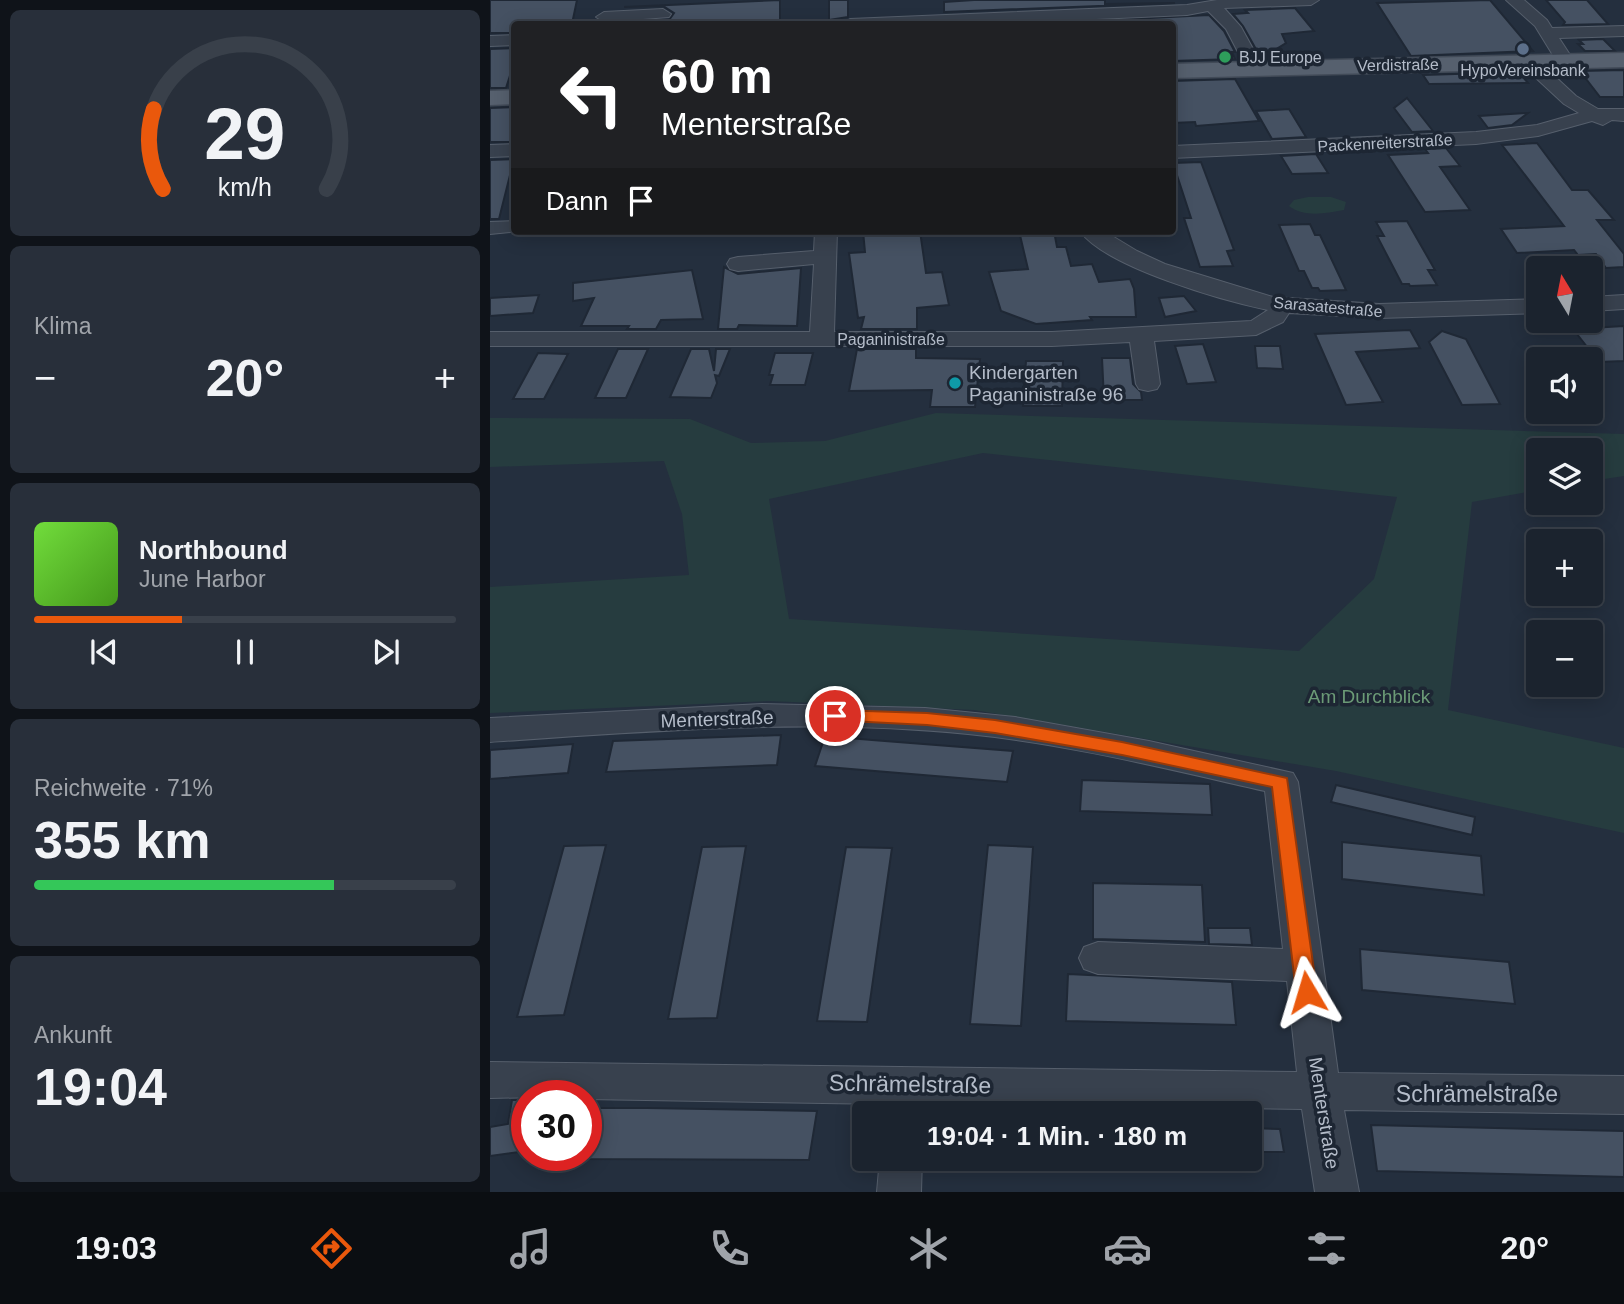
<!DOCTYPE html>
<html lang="de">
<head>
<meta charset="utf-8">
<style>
  :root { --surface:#1b232e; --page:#282f3a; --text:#f1f3f6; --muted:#a0a4aa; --line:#39404a; --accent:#ea580c }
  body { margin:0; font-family:Helvetica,sans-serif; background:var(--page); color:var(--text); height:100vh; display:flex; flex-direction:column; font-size:26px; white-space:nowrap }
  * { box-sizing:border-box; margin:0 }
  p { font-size:23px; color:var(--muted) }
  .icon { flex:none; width:38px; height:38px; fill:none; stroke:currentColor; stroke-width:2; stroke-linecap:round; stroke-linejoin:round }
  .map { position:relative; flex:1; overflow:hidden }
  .side { display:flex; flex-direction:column; gap:10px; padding:10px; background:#0f1319; width:490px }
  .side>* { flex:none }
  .guide { position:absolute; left:21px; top:21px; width:665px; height:214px; border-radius:7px; box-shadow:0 4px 18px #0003,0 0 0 2px var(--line); background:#202124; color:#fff; overflow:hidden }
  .needle { width:46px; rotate:350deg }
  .controls { position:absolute; left:1036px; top:256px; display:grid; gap:14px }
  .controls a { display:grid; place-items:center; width:77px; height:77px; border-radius:7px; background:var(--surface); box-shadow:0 4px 18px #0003,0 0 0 2px var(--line); font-size:35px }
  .speed { position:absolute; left:21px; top:1080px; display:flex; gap:14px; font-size:35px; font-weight:700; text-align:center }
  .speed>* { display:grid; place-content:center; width:91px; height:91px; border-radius:50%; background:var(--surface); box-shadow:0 4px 18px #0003,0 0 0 2px var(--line); line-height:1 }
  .speed .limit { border:10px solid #d22; background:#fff; color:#111 }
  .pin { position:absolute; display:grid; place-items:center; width:60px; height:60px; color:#fff; margin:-30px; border:4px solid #fff; border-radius:50%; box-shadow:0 2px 7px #0007 }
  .me { position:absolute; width:77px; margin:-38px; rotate:353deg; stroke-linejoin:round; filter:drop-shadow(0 0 5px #0008) }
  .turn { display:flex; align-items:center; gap:24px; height:147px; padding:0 35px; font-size:32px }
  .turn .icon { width:91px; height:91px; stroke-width:2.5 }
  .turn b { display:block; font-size:49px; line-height:60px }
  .then { display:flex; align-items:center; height:66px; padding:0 35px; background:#0003; gap:14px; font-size:26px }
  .big { font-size:52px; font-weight:600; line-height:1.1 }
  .side .card { flex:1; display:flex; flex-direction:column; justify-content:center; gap:10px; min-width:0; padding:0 24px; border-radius:10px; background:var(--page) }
  .side .dial { align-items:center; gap:0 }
  .dial svg { height:182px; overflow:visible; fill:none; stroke:var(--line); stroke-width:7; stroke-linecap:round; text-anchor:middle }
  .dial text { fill:var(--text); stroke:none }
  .song { display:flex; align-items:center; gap:21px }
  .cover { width:84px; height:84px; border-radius:10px; background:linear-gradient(135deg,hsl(100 70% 55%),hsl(100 70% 35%)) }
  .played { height:7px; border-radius:4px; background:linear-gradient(90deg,var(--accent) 35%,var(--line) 35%) }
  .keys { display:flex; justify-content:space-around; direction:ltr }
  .heat { display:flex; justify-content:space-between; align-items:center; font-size:38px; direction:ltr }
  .charge { height:10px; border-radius:5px; background:linear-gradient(90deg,#34c759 71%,var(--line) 0) }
  .trip { position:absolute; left:362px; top:1101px; width:410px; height:70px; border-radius:7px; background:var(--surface); box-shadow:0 4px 18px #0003,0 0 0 2px var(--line); font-weight:600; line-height:70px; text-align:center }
  .tabs { display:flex; height:112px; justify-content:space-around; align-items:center; background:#0b0e12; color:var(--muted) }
  .tabs .icon { width:49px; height:49px }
  .tabs .current { color:var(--accent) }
  .tabs b { font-size:32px; color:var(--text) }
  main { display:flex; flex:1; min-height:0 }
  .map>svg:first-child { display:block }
  .green { fill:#263c3f; fill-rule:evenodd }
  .building { fill:#455162; stroke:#1f2835; stroke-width:2 }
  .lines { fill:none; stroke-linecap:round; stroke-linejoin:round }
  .minor-casing { stroke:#565f6c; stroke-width:2 }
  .major-casing { stroke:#414a57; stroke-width:3 }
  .minor { fill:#38414e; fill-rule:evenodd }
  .major { fill:#56606e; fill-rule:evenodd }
  .route { fill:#ea580c; stroke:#983908; stroke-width:2 }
  .service-dot { fill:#5c6f8a; stroke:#1d2633; stroke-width:2.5 }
  .leisure-dot { fill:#2e9e5b; stroke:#1d2633; stroke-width:2.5 }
  .culture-dot { fill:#0f9aa8; stroke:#1d2633; stroke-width:2.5 }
  .labels { text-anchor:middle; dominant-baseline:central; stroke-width:7; stroke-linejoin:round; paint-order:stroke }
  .far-poi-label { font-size:16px; fill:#b4bcc9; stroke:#1d2633; text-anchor:start }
  .far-street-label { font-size:16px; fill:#b4bcc9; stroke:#1d2633 }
  .poi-label { font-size:19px; fill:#b4bcc9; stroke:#1d2633; text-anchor:start }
  .park-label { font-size:19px; fill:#6b9a76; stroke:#1d2633 }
  .street-label { font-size:19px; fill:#b4bcc9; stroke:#1d2633 }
  .near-street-label { font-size:23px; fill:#b4bcc9; stroke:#1d2633 }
</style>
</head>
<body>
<main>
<section class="side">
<div class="card dial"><svg viewBox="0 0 100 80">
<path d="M14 69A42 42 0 1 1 86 69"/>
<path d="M14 69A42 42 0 0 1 10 34" stroke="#ea580c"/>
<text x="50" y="56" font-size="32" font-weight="700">29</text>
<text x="50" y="72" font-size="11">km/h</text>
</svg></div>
<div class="card"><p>Klima</p>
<div class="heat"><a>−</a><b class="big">20°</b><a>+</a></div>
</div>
<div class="card">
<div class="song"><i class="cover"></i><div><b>Northbound</b><p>June Harbor</p></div></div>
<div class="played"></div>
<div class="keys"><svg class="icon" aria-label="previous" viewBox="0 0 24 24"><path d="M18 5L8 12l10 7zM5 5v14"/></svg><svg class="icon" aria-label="pause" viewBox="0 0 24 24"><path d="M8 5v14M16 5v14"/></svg><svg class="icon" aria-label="next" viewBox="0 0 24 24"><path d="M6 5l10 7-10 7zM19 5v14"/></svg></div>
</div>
<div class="card"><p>Reichweite · 71%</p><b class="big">355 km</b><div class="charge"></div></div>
<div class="card"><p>Ankunft</p><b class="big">19:04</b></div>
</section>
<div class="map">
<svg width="1134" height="1192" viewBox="0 0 1134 1192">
  <rect width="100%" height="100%" fill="#242f3e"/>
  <g class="green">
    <path d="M818,197H841L856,202L854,210C836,213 815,218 799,206L804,200Z"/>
    <path d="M446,413L1134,434V476L1101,481V450H1048V490L982,502L958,710L1134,748V833L846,771L484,710L279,701L0,713V587L199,575L192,514L174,461L0,467V418L200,419L261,443L335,441ZM493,453L907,497L884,579L809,651L299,619L279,499Z"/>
  </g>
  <g class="building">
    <path d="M0,0H87L82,24H24V33H0Z"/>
    <path d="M290,0V22L130,24L179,20L184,13L173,6L134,7Z"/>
    <path d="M339,0H358V17L339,20Z"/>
    <path d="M484,0H615V4L685,3L454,12V2Z"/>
    <path d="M1000,0L1043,51L921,56L887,3Z"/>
    <path d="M1056,0H1097L1118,24L1073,25L1075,22Z"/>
    <path d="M805,8L824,31L792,34L796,43L783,51H767L753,26L743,14L758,13L755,10Z"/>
    <path d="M719,15L734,31L745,52H742L745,59L682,61V24H543Z"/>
    <path d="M1113,39L1125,51H1095L1088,44H1093L1089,40Z"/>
    <path d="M24,48V63L16,88H0V49Z"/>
    <path d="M1134,70V97H1110L1090,71Z"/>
    <path d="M1029,72L1038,83L939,84L933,75Z"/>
    <path d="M745,79L769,121L706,126L705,122L682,123V81Z"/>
    <path d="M917,98L943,131L922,132L904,108Z"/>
    <path d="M24,107V142H0V108Z"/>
    <path d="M799,109L816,137L782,139L766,111Z"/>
    <path d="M1038,113L1022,125L998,128L989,116Z"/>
    <path d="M1047,143L1082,190H1098L1124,220H1107L1134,254V267L1116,268L1106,254L1088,255L1084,250L1027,253L1011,229L1074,226L1012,145Z"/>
    <path d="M956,148L970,166L950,167L980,210L935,212L898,155L938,153L935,149Z"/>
    <path d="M826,154L838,173L802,174L791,156Z"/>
    <path d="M24,159L9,219H0V160Z"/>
    <path d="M711,162L744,250L737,251L743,266L710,267L694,218H701L683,163Z"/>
    <path d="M917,221L945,270H938L947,285L920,286L919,284H912L887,236H894L886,222Z"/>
    <path d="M820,224L825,235H830L856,290L830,291L828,288H822L814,271H809L789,225Z"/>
    <path d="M373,231H430L436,273L452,272L459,305L427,308V329H371L374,317L368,318L359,253L375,252Z"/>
    <path d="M529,231H564L567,247H576L581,266L602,264L609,282L640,279L644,289L646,317H600L602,320L546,324L511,311L499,272L538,269Z"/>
    <path d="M234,267L248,274L311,268L307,326L249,325L247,329H228Z"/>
    <path d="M202,270L213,319L171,320L166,329H137L139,326H91L104,298L83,301V283Z"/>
    <path d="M49,295L43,313L0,316V298Z"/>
    <path d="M694,296L706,311L675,317L669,298Z"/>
    <path d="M1134,326V361L1109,362L1083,329Z"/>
    <path d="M920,330L930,348L866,352L893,402L856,405L825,334Z"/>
    <path d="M952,331L976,339L1010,404L972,405L939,342Z"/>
    <path d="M713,344L726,382L697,384L685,346Z"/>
    <path d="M765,346H790L793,369L767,368Z"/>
    <path d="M128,349H158L136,398H105Z"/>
    <path d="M201,349H219L224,371L226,349H240L229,376L225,375L227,383L221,398L180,397Z"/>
    <path d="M367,349H426V358L490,359L485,407H440L442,390L359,391Z"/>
    <path d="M48,353L78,354L54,399H23Z"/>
    <path d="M285,353H323L315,385H280L283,375H279Z"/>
    <path d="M612,358H640L643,384L651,392L652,400H614Z"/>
    <path d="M536,361H573L572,406H533Z"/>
    <path d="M291,735L287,765L116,772L123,741Z"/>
    <path d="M335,736L382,740L523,751L517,782L325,766Z"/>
    <path d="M83,744L78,773L0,779V750Z"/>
    <path d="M592,780L720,784L722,815L590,811Z"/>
    <path d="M846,785L985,817L982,835L841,802Z"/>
    <path d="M852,842L991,856L994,895L852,879Z"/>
    <path d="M116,845L74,1015L27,1017L74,846Z"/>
    <path d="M498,845L543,847L531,1026L480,1024Z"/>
    <path d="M256,846L227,1018L178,1019L212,847Z"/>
    <path d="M356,847L402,848L377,1022L327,1021Z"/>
    <path d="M603,883L712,885L715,942L603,939Z"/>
    <path d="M718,928H760L762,945L719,944Z"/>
    <path d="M870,949L1019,962L1025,1004L872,990Z"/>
    <path d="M578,974L742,982L746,1025L576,1021Z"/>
    <path d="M22,1100H37V1151L0,1156V1127L18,1124Z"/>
    <path d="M96,1108H157L327,1111L319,1160L96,1159Z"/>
    <path d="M881,1125L1134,1131V1177L887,1171Z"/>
    <path d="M760,1128L790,1129L794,1152H760Z"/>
  </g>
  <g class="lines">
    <defs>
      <g id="minor">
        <path d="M727,0H829L821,5L734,8L751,27L774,69L765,74L759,73L736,29L718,11L697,15L495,24H352L360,19L697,5Z"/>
        <path d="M1016,0H1034L1057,20L1062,28L1134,26V36L1069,38L1084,61L1081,65H1069L1045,26Z"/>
        <path d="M173,9L181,14L179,17L114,22L106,17L114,12Z"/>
        <path d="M24,35V45L0,46V36Z"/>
        <path d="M1039,57L1045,58L1086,96L1108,109H1134V121L1122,120L1113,125L1102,121L1048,136L986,144L682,158V146L986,132L1047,125L1089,113L1074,104L1033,66L1030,62Z"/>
        <path d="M24,144V156L0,157V145Z"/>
        <path d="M24,221V231H31L0,234V222Z"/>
        <path d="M325,231H347L344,332H562L761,321L778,310C734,301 615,267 590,231H614L647,251L675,264L783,297L889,304L1048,299V313L889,318L799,313L793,322L766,335L664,341L670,384L667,389L658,391L649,389L646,384L640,342L562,346H0V332H320L324,264L248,271L240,269L237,264L240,259L248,257L324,251Z"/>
        <path d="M1134,295V309L1101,311V297Z"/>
        <path d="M272,704L435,708L525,717L659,741L803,773L808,782L848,1073L1134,1076V1114L854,1110L869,1192H825L812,1109L436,1104V1113H394L395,1104L96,1099V1096L0,1098V1062L807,1072L797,981L608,974L594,969L589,958L594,947L608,942L793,949L775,791C677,769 578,744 478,734C319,718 159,731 0,742V718Z"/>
        <path d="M390,1158H432L431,1192H387Z"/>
      </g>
      <g id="major">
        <path d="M1134,53V67L682,78V64Z"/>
        <path d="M24,90V104L0,105V91Z"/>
      </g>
    </defs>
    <use href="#minor" class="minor-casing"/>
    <use href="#major" class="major-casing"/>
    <use href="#minor" class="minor"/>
    <use href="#major" class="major"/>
  </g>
  <path class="route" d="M345,710L437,713L505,720L632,742L797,778L827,992L824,998L817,1001L810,998L806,992L782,787L632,755L505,733L437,725L339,720L337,716L339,712Z"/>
  <circle class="service-dot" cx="1033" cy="49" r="7"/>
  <circle class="leisure-dot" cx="735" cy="57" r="7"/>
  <circle class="culture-dot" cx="465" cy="383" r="7"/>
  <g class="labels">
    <g class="far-poi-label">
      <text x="749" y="57">BJJ Europe</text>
      <text x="1033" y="70" text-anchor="middle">HypoVereinsbank</text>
    </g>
    <g class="far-street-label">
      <text transform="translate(908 65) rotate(-1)">Verdistraße</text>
      <text transform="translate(895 143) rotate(-3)">Packenreiterstraße</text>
      <text transform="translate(838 307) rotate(5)">Sarasatestraße</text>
      <text x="401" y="339">Paganinistraße</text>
    </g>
    <g class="poi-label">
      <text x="479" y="372">Kindergarten<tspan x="479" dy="22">Paganinistraße 96</tspan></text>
    </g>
    <g class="park-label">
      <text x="879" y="696">Am Durchblick</text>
    </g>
    <g class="street-label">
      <text transform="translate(227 719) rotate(-2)">Menterstraße</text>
      <text transform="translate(834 1113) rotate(81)">Menterstraße</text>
    </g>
    <g class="near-street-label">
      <text transform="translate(420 1084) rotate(1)">Schrämelstraße</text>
      <text x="987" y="1094">Schrämelstraße</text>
    </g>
  </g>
</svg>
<div class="controls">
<a><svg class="needle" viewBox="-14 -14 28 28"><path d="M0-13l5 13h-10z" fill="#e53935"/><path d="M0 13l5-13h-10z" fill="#a0a4aa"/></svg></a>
<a><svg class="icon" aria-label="sound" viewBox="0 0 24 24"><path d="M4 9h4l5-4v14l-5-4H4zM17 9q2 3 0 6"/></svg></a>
<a><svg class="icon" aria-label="layers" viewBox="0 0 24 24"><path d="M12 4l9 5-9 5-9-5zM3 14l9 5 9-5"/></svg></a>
<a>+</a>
<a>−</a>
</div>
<div class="speed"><div class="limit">30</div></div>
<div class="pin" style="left:345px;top:716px;background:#d93025"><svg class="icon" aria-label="arrive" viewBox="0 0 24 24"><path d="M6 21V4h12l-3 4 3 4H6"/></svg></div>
<svg class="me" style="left:817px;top:992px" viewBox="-20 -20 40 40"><path d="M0-17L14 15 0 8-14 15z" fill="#ea580c" stroke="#fff" stroke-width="4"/></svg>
<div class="trip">19:04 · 1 Min. · 180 m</div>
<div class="guide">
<div class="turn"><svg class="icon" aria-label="left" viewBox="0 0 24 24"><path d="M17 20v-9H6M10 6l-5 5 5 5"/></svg><div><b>60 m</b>Menterstraße</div></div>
<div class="then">Dann<svg class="icon" aria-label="arrive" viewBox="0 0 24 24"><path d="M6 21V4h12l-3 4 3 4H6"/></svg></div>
</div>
</div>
</main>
<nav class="tabs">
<b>19:03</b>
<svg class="icon current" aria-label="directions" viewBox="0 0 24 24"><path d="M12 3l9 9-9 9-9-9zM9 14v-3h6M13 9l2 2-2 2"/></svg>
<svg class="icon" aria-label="music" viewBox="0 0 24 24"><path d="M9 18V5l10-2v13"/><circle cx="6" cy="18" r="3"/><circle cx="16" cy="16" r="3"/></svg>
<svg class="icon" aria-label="phone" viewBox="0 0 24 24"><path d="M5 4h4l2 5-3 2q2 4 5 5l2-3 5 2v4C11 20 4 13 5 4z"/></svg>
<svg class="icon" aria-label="climate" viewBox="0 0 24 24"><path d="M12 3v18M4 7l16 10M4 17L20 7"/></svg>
<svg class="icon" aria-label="car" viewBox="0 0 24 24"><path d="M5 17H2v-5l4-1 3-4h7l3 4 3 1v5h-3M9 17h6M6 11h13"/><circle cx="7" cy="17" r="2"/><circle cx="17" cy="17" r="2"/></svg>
<svg class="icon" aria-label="filters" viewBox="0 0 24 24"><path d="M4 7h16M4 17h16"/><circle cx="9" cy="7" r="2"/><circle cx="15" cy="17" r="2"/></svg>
<b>20°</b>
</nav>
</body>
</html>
